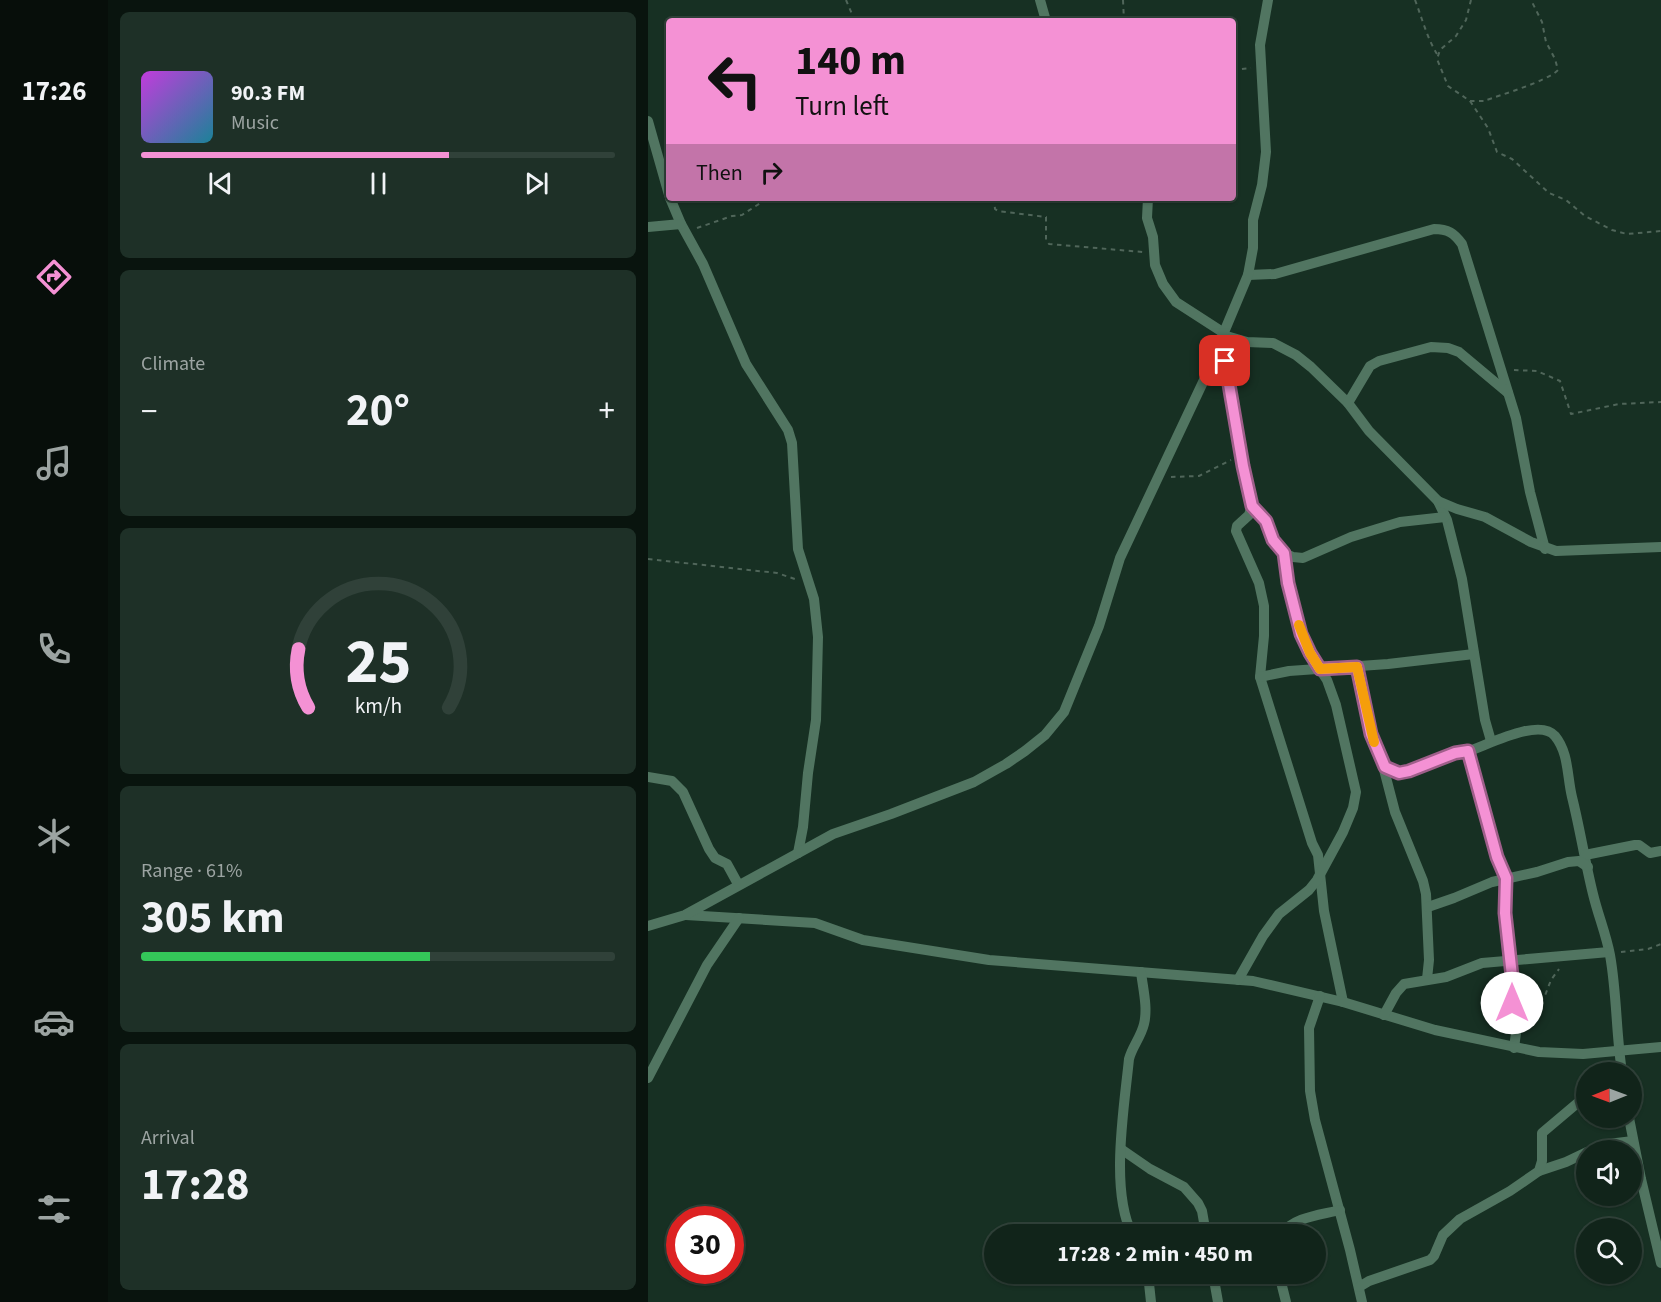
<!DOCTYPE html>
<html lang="en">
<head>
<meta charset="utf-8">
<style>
  :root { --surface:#11241a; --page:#1e3027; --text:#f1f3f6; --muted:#9ca4a2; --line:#304139; --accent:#f491d4 }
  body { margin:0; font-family:"Source Sans 3",sans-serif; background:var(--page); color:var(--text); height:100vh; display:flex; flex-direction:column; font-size:22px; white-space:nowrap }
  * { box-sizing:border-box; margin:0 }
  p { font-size:20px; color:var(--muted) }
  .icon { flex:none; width:33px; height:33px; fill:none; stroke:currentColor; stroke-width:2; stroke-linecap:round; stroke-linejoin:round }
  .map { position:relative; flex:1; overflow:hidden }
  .drawer { display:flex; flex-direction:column; gap:12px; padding:12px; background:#09140e; width:540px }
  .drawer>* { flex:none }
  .top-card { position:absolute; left:18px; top:18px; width:570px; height:183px; border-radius:6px; box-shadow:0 2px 4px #0004,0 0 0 2px var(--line); background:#f491d4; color:#111; overflow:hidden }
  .needle { width:39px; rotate:269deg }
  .fabs { position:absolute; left:928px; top:1062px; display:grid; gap:12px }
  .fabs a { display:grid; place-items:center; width:66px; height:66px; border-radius:50%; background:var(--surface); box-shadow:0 2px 4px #0004,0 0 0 2px var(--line); font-size:30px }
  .speed { position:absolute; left:18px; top:1206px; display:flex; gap:12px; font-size:30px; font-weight:700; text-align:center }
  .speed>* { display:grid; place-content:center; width:78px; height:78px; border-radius:50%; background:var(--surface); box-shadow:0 2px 4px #0004,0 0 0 2px var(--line); line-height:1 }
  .speed .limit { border:9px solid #d22; background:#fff; color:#111 }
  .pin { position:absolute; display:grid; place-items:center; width:51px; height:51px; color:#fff; margin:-26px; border-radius:12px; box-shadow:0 3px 9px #0006 }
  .me { position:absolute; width:66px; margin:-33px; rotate:0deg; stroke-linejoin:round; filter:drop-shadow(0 0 4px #0008) }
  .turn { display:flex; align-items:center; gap:21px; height:126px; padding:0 30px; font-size:27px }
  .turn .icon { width:78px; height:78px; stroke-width:2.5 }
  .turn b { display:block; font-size:42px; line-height:51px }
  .then { display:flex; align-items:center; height:57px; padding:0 30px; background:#0003; gap:12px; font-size:22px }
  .big { font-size:45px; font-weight:700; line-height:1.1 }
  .drawer .card { flex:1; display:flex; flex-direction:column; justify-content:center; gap:9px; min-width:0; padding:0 21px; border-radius:9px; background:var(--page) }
  .drawer .dial { align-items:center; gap:0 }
  .dial svg { height:156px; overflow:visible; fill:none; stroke:var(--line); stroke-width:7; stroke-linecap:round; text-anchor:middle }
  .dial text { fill:var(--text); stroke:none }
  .song { display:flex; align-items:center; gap:18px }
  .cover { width:72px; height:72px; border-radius:9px; background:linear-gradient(135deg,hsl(290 70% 55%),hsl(190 70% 35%)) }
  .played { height:6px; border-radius:3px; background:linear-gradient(90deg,var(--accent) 65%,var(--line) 65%) }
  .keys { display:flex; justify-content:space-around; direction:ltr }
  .heat { display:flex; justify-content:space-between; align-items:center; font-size:33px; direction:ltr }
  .charge { height:9px; border-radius:4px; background:linear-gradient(90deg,#34c759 61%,var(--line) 0) }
  .trip { position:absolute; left:336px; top:1224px; width:342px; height:60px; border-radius:30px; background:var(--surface); box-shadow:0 2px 4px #0004,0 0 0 2px var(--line); font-weight:700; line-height:60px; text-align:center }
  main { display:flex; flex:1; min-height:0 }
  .dock { display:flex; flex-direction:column; width:108px; justify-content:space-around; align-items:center; background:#070e0a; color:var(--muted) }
  .dock .icon { width:42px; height:42px }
  .dock .selected { color:var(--accent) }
  .dock b { font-size:27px; color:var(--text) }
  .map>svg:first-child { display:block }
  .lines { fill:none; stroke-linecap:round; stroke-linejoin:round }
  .path { stroke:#50665a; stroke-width:2; stroke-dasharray:4.5 4.5; stroke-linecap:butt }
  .minor { stroke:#517561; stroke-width:10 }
  .route-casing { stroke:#9f5e8a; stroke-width:15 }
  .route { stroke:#f491d4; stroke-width:10 }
  .slow { stroke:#f59e0b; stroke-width:10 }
</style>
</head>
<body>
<main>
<nav class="dock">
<b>17:26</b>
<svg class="icon selected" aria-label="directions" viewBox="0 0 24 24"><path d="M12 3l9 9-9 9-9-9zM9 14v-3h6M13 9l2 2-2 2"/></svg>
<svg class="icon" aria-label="music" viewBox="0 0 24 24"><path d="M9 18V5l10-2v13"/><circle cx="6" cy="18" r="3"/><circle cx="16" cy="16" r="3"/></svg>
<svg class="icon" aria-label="phone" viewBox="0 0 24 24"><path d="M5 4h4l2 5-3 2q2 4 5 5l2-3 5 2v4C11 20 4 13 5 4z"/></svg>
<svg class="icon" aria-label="climate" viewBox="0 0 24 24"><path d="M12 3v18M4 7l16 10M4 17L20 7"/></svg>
<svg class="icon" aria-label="car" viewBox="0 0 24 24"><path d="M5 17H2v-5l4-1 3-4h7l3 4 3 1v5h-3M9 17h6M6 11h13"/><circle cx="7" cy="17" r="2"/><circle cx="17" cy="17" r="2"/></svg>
<svg class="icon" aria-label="filters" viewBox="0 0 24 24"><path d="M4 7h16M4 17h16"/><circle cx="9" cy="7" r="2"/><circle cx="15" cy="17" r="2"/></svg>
</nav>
<section class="drawer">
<div class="card">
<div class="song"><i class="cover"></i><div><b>90.3 FM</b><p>Music</p></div></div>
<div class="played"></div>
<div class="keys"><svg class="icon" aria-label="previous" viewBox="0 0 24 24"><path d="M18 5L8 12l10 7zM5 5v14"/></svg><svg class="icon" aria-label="pause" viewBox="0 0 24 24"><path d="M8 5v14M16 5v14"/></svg><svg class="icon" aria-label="next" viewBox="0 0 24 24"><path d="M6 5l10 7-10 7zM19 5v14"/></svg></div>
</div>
<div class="card"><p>Climate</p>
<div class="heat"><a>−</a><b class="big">20°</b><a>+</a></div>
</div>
<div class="card dial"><svg viewBox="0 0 100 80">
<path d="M14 69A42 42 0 1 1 86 69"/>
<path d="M14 69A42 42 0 0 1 9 39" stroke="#f491d4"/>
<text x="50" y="56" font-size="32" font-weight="700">25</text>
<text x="50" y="72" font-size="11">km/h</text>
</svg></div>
<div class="card"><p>Range · 61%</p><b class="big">305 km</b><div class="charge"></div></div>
<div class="card"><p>Arrival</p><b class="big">17:28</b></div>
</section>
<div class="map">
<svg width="1013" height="1302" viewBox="0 0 1013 1302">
  <rect width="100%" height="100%" fill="#173023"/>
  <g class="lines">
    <g class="path">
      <path d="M198,0L207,21"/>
      <path d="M475,0L476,21"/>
      <path d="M767,0C774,18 779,38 789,54"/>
      <path d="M823,0L818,20L808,36L792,50L789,59L800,86L822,101H836C852,95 900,81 910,70L907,59L898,42L894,22L883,0"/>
      <path d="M585,70L603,68"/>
      <path d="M822,101L840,128L849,152L864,159L901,193L918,200L937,216L964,230L979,234L1013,231"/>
      <path d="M346,198L347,209L350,211L398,217V240L401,244L495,252"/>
      <path d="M49,228L84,216L94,215L120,198"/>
      <path d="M866,370L889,371L912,381L923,414L971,404L1013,402"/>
      <path d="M523,477L551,476L583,460"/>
      <path d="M0,559L129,573L147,579"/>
      <path d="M973,952L1000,949L1013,944"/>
      <path d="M876,1010L896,998L903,980L911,969"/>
    </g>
    <g class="minor">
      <path d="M392,0L398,21"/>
      <path d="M0,121L21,195"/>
      <path d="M22,198L33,224L55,264L98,364L140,430L144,443L150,549L166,599L170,637L168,720L160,773L155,827L150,853"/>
      <path d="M500,198L499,218L505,237L507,265L515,284L528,302L576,333"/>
      <path d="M0,227L33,224"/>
      <path d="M600,275L627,274L786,229C800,229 806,233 814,244L868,418L882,492L897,549"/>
      <path d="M575,335L599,342L625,343L648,355L663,367L700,403L721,431L790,501L799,520L814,579L837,720L843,741"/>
      <path d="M573,341L588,417L595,466L604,505L601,515L589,526L588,531L611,583L616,606V636L612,677L664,843L670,855L676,911L695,1002"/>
      <path d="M700,403L722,366L731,361L783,347L800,348L811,352L860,393"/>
      <path d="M790,501L809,509L837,517L883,542L908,551L1013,547"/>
      <path d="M604,505L618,521L629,545L636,553L645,557L655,558L703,537L729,529L752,522L797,517"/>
      <path d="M709,667C713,687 724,754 737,767C752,782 785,762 801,756C806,753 812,753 818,752C838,746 891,717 907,736C921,753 919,777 924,797C932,829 937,862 945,894C950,915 958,934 962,955C969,994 968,1034 974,1072"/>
      <path d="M612,677L641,671L740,664L826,654"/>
      <path d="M820,751L849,857L858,878L857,913L864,976L863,991L868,1033L866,1048"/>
      <path d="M734,762L747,812L775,881L778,894L781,960L779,979"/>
      <path d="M0,777L24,781L35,792L61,849L67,858L79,864L90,884"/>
      <path d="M937,855L987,845H991L1002,853L1013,851"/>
      <path d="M780,907L806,898L844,882L889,872L920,862L931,861L940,867"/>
      <path d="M38,915L167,923L215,940L341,960L605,981L695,1002L787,1030L891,1052L935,1054L1013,1047"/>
      <path d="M0,926L37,915L185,834L243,814L326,782L358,764L377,751L397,735L416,712L451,626L472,558L556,380L600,275L605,248V220L614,185L618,152L612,45L620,0"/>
      <path d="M590,980L615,936L631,914L661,890L669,880L695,832L705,808L708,792L688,705L679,680L661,653L653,634L640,583L636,553"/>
      <path d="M672,996L661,1028L662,1091L667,1120L702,1250L714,1302"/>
      <path d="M736,1015L748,993L756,984L798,977L834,963L961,952"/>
      <path d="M0,1078L59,965L91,918"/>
      <path d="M981,1118L993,1179L1013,1263"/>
      <path d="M473,1149L502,1169L536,1187L550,1203L554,1211L558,1234"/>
      <path d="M943,1150L960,1144L985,1141"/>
      <path d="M891,1171L918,1162L939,1152"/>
      <path d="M484,1234C462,1190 476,1109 481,1059C484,1047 493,1037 496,1024C500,1008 495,989 493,972"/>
      <path d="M634,1234C645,1217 673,1215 692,1210"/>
      <path d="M500,1274L503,1302"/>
      <path d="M565,1274L570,1302"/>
      <path d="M631,1274L638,1302"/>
      <path d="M711,1287L721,1281L782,1260L786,1256L795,1235L812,1219L862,1191L891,1171L894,1161V1133L939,1095"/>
    </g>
  </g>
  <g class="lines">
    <defs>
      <path id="route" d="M577,361L595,466L604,506L618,521L625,540L636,553L640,583L653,634L662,653L672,669L709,667L723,734L737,767L751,773L761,771L807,753L820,751L849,857L858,878L857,913L864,976V1003"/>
    </defs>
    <use href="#route" class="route-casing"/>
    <use href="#route" class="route"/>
    <path class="slow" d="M651,625L662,653L672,669L709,667L726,742"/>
  </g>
</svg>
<div class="fabs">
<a><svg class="needle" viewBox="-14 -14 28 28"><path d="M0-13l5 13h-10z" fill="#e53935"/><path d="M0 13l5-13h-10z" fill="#9ca4a2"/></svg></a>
<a><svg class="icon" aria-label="sound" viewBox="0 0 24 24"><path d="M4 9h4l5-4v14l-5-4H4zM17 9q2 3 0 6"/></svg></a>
<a><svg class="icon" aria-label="search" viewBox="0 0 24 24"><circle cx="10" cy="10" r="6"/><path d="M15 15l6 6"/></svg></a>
</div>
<div class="speed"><div class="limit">30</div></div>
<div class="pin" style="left:577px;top:361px;background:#d93025"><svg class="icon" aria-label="arrive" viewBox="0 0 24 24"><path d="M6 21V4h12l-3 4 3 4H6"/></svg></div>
<svg class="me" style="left:864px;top:1003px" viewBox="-20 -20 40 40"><circle r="19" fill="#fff"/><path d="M0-13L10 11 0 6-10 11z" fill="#f491d4"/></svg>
<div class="trip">17:28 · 2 min · 450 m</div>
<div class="top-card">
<div class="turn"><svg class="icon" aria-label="left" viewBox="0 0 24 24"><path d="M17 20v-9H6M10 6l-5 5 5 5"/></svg><div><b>140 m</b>Turn left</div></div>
<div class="then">Then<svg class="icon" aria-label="right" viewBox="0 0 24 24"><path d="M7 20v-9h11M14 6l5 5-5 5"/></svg></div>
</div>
</div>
</main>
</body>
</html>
